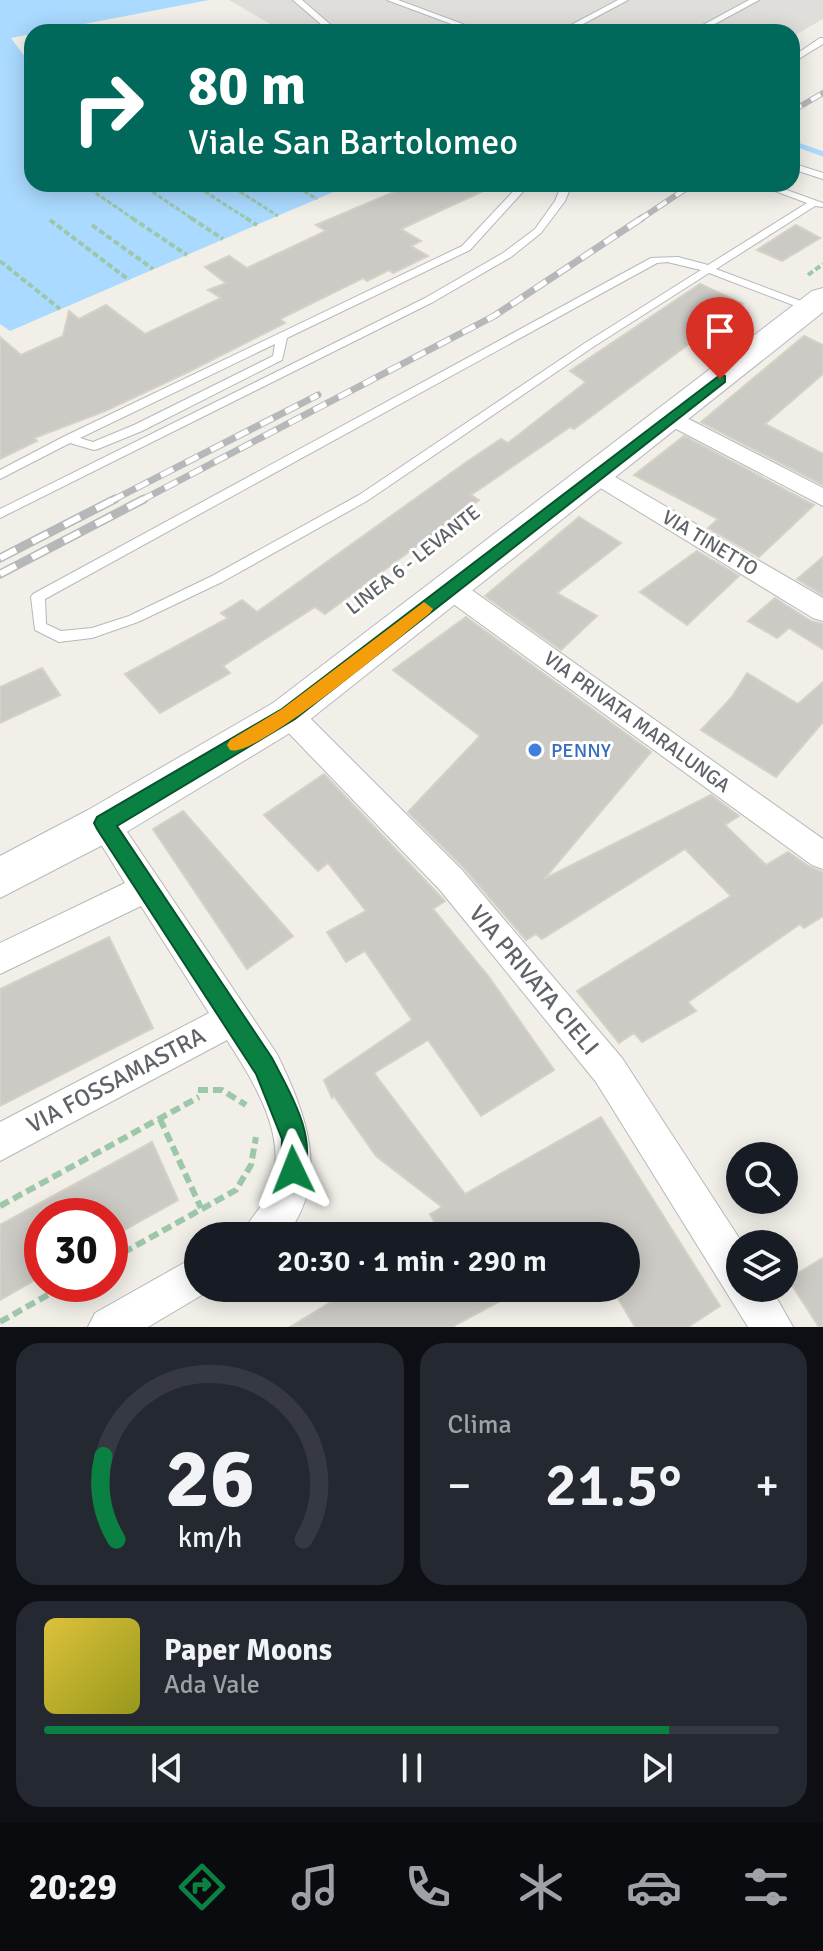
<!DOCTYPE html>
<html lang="it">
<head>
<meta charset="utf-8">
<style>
  :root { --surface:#171b24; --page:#242831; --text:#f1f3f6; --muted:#9ea1a6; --line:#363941; --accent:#0b8043 }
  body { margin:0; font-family:Signika,sans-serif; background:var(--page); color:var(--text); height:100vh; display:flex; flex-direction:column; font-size:30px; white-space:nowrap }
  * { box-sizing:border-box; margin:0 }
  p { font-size:26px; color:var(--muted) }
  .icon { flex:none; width:44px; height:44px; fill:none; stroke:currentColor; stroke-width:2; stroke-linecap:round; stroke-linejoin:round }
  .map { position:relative; height:1327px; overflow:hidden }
  .drawer { display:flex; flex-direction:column; gap:16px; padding:16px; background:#0d0f14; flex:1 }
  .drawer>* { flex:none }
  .top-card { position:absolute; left:24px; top:24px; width:776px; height:168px; border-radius:24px; box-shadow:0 4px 20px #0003; background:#00695c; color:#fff; overflow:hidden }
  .fabs { position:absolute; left:726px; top:1142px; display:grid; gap:16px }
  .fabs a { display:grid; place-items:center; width:72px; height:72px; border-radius:50%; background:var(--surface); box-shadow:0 4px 20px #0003; font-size:40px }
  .speed { position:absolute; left:24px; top:1198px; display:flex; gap:16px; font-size:40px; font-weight:700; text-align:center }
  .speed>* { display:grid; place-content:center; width:104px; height:104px; border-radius:50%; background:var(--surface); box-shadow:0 4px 20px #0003; line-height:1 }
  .speed .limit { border:12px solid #d22; background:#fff; color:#111 }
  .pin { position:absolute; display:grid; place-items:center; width:68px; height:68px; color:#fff; margin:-82px -34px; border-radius:50% 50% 50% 0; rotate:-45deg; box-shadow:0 0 8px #0007 }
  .pin .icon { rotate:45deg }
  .me { position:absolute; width:88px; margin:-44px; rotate:358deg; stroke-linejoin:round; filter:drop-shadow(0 0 6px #0008) }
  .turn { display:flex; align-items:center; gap:28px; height:168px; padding:0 32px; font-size:36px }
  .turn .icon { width:104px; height:104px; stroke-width:2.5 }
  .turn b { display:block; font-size:56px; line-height:68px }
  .big { font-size:60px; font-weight:600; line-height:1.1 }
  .drawer .tile { flex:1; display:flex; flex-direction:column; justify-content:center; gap:12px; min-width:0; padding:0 28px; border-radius:24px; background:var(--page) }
  .drawer .dial { align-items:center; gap:0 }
  .dial svg { height:208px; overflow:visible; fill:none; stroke:var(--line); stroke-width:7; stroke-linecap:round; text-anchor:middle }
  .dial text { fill:var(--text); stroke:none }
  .song { display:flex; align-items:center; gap:24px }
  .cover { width:96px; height:96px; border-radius:12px; background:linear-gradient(135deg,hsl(50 70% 55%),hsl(60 70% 35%)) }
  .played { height:8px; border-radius:4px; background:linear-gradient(90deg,var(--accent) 85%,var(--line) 85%) }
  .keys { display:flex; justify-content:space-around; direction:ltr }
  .heat { display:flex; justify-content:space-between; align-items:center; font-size:44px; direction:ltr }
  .drawer .tiles { flex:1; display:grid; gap:16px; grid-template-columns:1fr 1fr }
  .tile:last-child { grid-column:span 2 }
  .trip { position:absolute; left:184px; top:1222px; width:456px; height:80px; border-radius:40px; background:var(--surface); box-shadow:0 4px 20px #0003; font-weight:600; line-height:80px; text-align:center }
  .menu { display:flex; height:128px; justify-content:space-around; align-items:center; background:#090b0e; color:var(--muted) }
  .menu .icon { width:56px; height:56px }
  .menu .selected { color:var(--accent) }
  .menu b { font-size:36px; color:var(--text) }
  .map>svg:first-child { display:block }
  .industrial { fill:#e0deda }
  .water { fill:#aadaff }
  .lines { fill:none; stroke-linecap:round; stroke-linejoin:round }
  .stream { stroke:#aadaff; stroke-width:5 }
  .building { fill:#cccac5; stroke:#d6d1c6; stroke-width:2 }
  .lane-casing { stroke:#b5b8bc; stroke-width:2 }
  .street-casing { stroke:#b5b8bc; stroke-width:2 }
  .secondary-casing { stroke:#b6babf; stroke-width:2 }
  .path-far2 { stroke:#9cc7a9; stroke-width:3; stroke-dasharray:5 2; stroke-linecap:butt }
  .path-far1 { stroke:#9cc7a9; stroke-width:4; stroke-dasharray:6 3; stroke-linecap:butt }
  .path { stroke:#9cc7a9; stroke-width:6; stroke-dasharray:10 5; stroke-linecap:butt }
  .lane { fill:#fff; fill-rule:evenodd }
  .street { fill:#fff; fill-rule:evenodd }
  .secondary { fill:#fff; fill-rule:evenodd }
  .rail-far2-casing { stroke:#b6b7b8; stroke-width:6 }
  .rail-far1-casing { stroke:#b6b7b8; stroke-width:7 }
  .rail-casing { stroke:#b6b7b8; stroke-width:9 }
  .rail-far2 { stroke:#fff; stroke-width:4; stroke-dasharray:11; stroke-linecap:butt }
  .rail-far1 { stroke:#fff; stroke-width:5; stroke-dasharray:14; stroke-linecap:butt }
  .rail { stroke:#fff; stroke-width:6; stroke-dasharray:18; stroke-linecap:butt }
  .route { fill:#0b8043; stroke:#07532c; stroke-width:2 }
  .slow { fill:#f59e0b }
  .shop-dot { fill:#3f7fe0; stroke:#fff; stroke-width:3 }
  .labels { text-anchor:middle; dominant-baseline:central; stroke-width:6; stroke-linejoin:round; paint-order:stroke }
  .street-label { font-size:20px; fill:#5f6368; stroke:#fff }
  .shop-label { font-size:20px; fill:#366cbe; stroke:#fff; text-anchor:start }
  .near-street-label { font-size:24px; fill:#5f6368; stroke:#fff }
</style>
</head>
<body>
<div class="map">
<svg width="823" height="1327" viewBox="0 0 823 1327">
  <rect width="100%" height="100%" fill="#f1efe8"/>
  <path class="industrial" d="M229,0H823V19L792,37V32H284Z"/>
  <path class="water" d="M0,0H209L11,38L32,66V184H352L10,331L0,324Z"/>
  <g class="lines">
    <path class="stream" d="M792,143L823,154"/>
  </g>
  <g class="building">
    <path d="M413,184H498L401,229L421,241L411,246L428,256L393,273L389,270L367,281L363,278L280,319L285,323L188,372L105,411L34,438L37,441L0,459V337L21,355L63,336L69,311L79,319L106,305L145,334L221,298L208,290L226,283L205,267L229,256L247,268L326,231L316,225Z"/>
    <path d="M796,225L820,238L782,261L757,250Z"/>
    <path d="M700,284L743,304L574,429L570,427L471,495L479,500L325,614L315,607L223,666L230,673L160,713L125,674L228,618L221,613L242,600L257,612L465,463L501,439L508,443L586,382L570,371Z"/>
    <path d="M804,336L823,345V374L765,424L823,454V485L701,422Z"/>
    <path d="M684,436L814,505L759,557L708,528L718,519L634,475Z"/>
    <path d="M579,517L621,543L557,593L597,616L561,650L485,596Z"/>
    <path d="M697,551L739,576L687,625L640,592Z"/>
    <path d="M823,557V595L797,579Z"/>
    <path d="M775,598L811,621L823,624V649L789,628L777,638L748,621Z"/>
    <path d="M466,617L651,752L544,879L711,795L739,816L725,825L766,865L788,852L810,867L823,872V916L804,928L800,924L688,1002L696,1011L642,1042L634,1033L619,1043L577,991L731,896L685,849L542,939L536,934L526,940L464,868L408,812L480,736L393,670Z"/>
    <path d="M42,668L60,695L0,723V687Z"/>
    <path d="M747,673L798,704L823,682V722L776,777L701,730L732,697Z"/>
    <path d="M324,774L445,901L433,909L489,977L554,1070L481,1116L428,1040L374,1073L465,1194L601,1117L720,1306L688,1327H635L612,1288H626V1236H443L430,1214L442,1207L376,1156L334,1096L332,1098L324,1080L412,1020L365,951L346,962L327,932L366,911L328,863L318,871L264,815Z"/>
    <path d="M183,811L293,936L247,969L153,829Z"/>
    <path d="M109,937L153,1028L0,1106V989Z"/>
    <path d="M152,1142L178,1200L110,1238V1216H42V1276L0,1300V1225Z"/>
    <path d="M823,1258V1327H819L788,1279Z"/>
    <path d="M354,1288H524L452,1327H290Z"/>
  </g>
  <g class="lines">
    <defs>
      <g id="lane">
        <path d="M293,0H302L339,32H330Z"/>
        <path d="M387,0H398L484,32H473Z"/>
        <path d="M618,0H628L568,32H558Z"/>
        <path d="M749,0H759L700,32H690Z"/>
        <path d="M820,38H823V44L792,63V57Z"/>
        <path d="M792,163L823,173V179L792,169Z"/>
        <path d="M520,184H530L470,250L287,338L282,360L142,431L98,449L94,450L70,443L0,479V470L65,436L462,246ZM275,344L273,356L134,425L93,442L80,438Z"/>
        <path d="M562,184H572L565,201L541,233L511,257L433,302L0,518V509L425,298L503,253L535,229L555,201Z"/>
        <path d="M756,184H770L823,203V207L815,206L716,269L814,306V310H806L709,273L593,347L367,501L222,582L138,622L92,638L59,642L35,630L31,597L33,594L651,258L678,257L708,265L807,203ZM667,262L701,270L585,343L359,495L212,576L129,616L92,628L61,631L46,624L45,599L657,263Z"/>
      </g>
      <g id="street">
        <path d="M671,410L823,488V506L663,422L659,417L663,412Z"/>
        <path d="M598,467L823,598V621L813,618L589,481L586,475L589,469Z"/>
        <path d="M450,579L459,581L823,839V869L812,865L441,595L437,588L441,581Z"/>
        <path d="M288,703L298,706L462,870L622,1058L743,1244H740V1288H771L793,1327H748L596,1082L440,890L278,722L274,714L278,706Z"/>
        <path d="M104,810L115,814L277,1054C306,1114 331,1177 286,1236H241C249,1219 264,1206 270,1189C290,1137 253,1081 227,1040L0,1161V1122L209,1013L141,906L0,974V943L125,883L88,823L93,814Z"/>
        <path d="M198,1255V1288L212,1289L148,1327H88L95,1313Z"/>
      </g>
      <path id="secondary" d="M823,288V312L303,725L120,836L0,898V856L88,810L273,703L812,291Z"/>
    </defs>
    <use href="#lane" class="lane-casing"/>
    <use href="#street" class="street-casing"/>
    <use href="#secondary" class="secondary-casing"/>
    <g class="path-far2">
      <path d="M141,184L194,220"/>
      <path d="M193,184L249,220"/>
      <path d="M228,184L278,216"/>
      <path d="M292,184L317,199"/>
      <path d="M332,184L341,189"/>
      <path d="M84,185L135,220"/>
    </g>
    <g class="path-far1">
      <path d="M132,218L187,255"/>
      <path d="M191,218L223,239"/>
      <path d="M246,218L257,225"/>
      <path d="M50,220L129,280"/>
      <path d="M92,225L153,269"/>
      <path d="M0,261L60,309"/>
      <path d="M808,275L823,264"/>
    </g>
    <g class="path">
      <path d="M198,1090H222L246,1105"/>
      <path d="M160,1119L201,1208"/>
      <path d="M0,1206L199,1097"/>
      <path d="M110,1260L236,1190L251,1165L256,1137"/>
      <path d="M0,1322L67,1284"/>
    </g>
    <use href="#lane" class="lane"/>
    <use href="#street" class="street"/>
    <use href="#secondary" class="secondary"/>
    <defs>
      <g id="rail-far2">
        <path d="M792,111L823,93"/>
        <path d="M639,220L693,184"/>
      </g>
      <g id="rail-far1">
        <path d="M111,501L318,395"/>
        <path d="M140,501L494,316L642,218"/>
      </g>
      <g id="rail">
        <path d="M0,558L115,499"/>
        <path d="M0,574L144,499"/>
      </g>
    </defs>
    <use href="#rail-far2" class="rail-far2-casing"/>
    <use href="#rail-far1" class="rail-far1-casing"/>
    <use href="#rail" class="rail-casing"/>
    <use href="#rail-far2" class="rail-far2"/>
    <use href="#rail-far1" class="rail-far1"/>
    <use href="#rail" class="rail"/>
  </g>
  <path class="route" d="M720,375L725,376V382L295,719L117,826L272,1058C290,1093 319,1138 302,1179L293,1182L284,1179L281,1170L282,1139L256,1074L97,829L94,823L97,817L282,709Z"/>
  <path class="slow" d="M424,602L433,609L430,613C402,635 256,759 230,750L227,745L230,740L282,709Z"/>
  <circle class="shop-dot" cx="535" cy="750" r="8"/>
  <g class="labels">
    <g class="street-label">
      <text transform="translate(710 543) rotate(31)">VIA TINETTO</text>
      <text transform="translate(413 560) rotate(-38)">LINEA 6 - LEVANTE</text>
      <text transform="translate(637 722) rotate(36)">VIA PRIVATA MARALUNGA</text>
    </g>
    <g class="shop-label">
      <text x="551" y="750">PENNY</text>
    </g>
    <g class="near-street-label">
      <text transform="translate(534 980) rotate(50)">VIA PRIVATA CIELI</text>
      <text transform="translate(116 1080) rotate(-28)">VIA FOSSAMASTRA</text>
    </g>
  </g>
</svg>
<div class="fabs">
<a><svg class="icon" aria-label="search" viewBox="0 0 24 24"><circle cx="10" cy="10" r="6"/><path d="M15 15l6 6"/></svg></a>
<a><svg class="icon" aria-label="layers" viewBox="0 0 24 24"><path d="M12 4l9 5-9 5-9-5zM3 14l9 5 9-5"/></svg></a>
</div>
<div class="speed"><div class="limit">30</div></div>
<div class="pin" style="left:720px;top:379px;background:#d93025"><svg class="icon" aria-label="arrive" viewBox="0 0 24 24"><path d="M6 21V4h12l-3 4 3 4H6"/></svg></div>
<svg class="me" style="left:293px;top:1170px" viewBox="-20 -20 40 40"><path d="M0-17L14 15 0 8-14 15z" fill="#0b8043" stroke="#fff" stroke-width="4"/></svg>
<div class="trip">20:30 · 1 min · 290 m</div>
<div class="top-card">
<div class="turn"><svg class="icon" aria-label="right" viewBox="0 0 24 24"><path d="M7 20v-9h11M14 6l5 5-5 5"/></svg><div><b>80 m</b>Viale San Bartolomeo</div></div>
</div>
</div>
<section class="drawer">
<div class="tiles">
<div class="tile dial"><svg viewBox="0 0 100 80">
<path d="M14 69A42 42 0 1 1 86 69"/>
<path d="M14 69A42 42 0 0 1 9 37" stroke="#0b8043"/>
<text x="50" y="56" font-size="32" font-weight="700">26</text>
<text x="50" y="72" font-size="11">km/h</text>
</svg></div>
<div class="tile"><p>Clima</p>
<div class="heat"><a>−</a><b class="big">21.5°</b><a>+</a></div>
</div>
<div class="tile">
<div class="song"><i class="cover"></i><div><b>Paper Moons</b><p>Ada Vale</p></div></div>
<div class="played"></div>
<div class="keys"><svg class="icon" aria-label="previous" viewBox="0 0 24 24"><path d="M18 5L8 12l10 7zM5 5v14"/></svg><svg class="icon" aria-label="pause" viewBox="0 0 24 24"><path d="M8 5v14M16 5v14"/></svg><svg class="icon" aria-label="next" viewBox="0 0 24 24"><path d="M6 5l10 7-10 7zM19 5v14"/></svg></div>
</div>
</div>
</section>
<nav class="menu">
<b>20:29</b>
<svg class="icon selected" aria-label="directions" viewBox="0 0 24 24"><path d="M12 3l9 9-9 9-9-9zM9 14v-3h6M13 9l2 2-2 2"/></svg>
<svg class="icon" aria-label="music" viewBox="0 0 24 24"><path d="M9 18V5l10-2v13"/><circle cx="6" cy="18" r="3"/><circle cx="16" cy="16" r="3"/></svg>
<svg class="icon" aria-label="phone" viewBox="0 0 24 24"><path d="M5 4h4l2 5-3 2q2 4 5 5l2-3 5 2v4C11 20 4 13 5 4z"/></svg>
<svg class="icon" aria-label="climate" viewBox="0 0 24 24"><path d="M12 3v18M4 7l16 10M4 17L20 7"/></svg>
<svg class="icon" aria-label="car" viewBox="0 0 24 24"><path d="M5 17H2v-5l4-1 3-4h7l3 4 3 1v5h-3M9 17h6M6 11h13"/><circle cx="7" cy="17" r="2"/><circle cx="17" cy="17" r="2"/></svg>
<svg class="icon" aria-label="filters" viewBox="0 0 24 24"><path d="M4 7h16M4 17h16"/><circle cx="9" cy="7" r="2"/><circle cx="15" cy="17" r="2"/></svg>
</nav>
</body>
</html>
